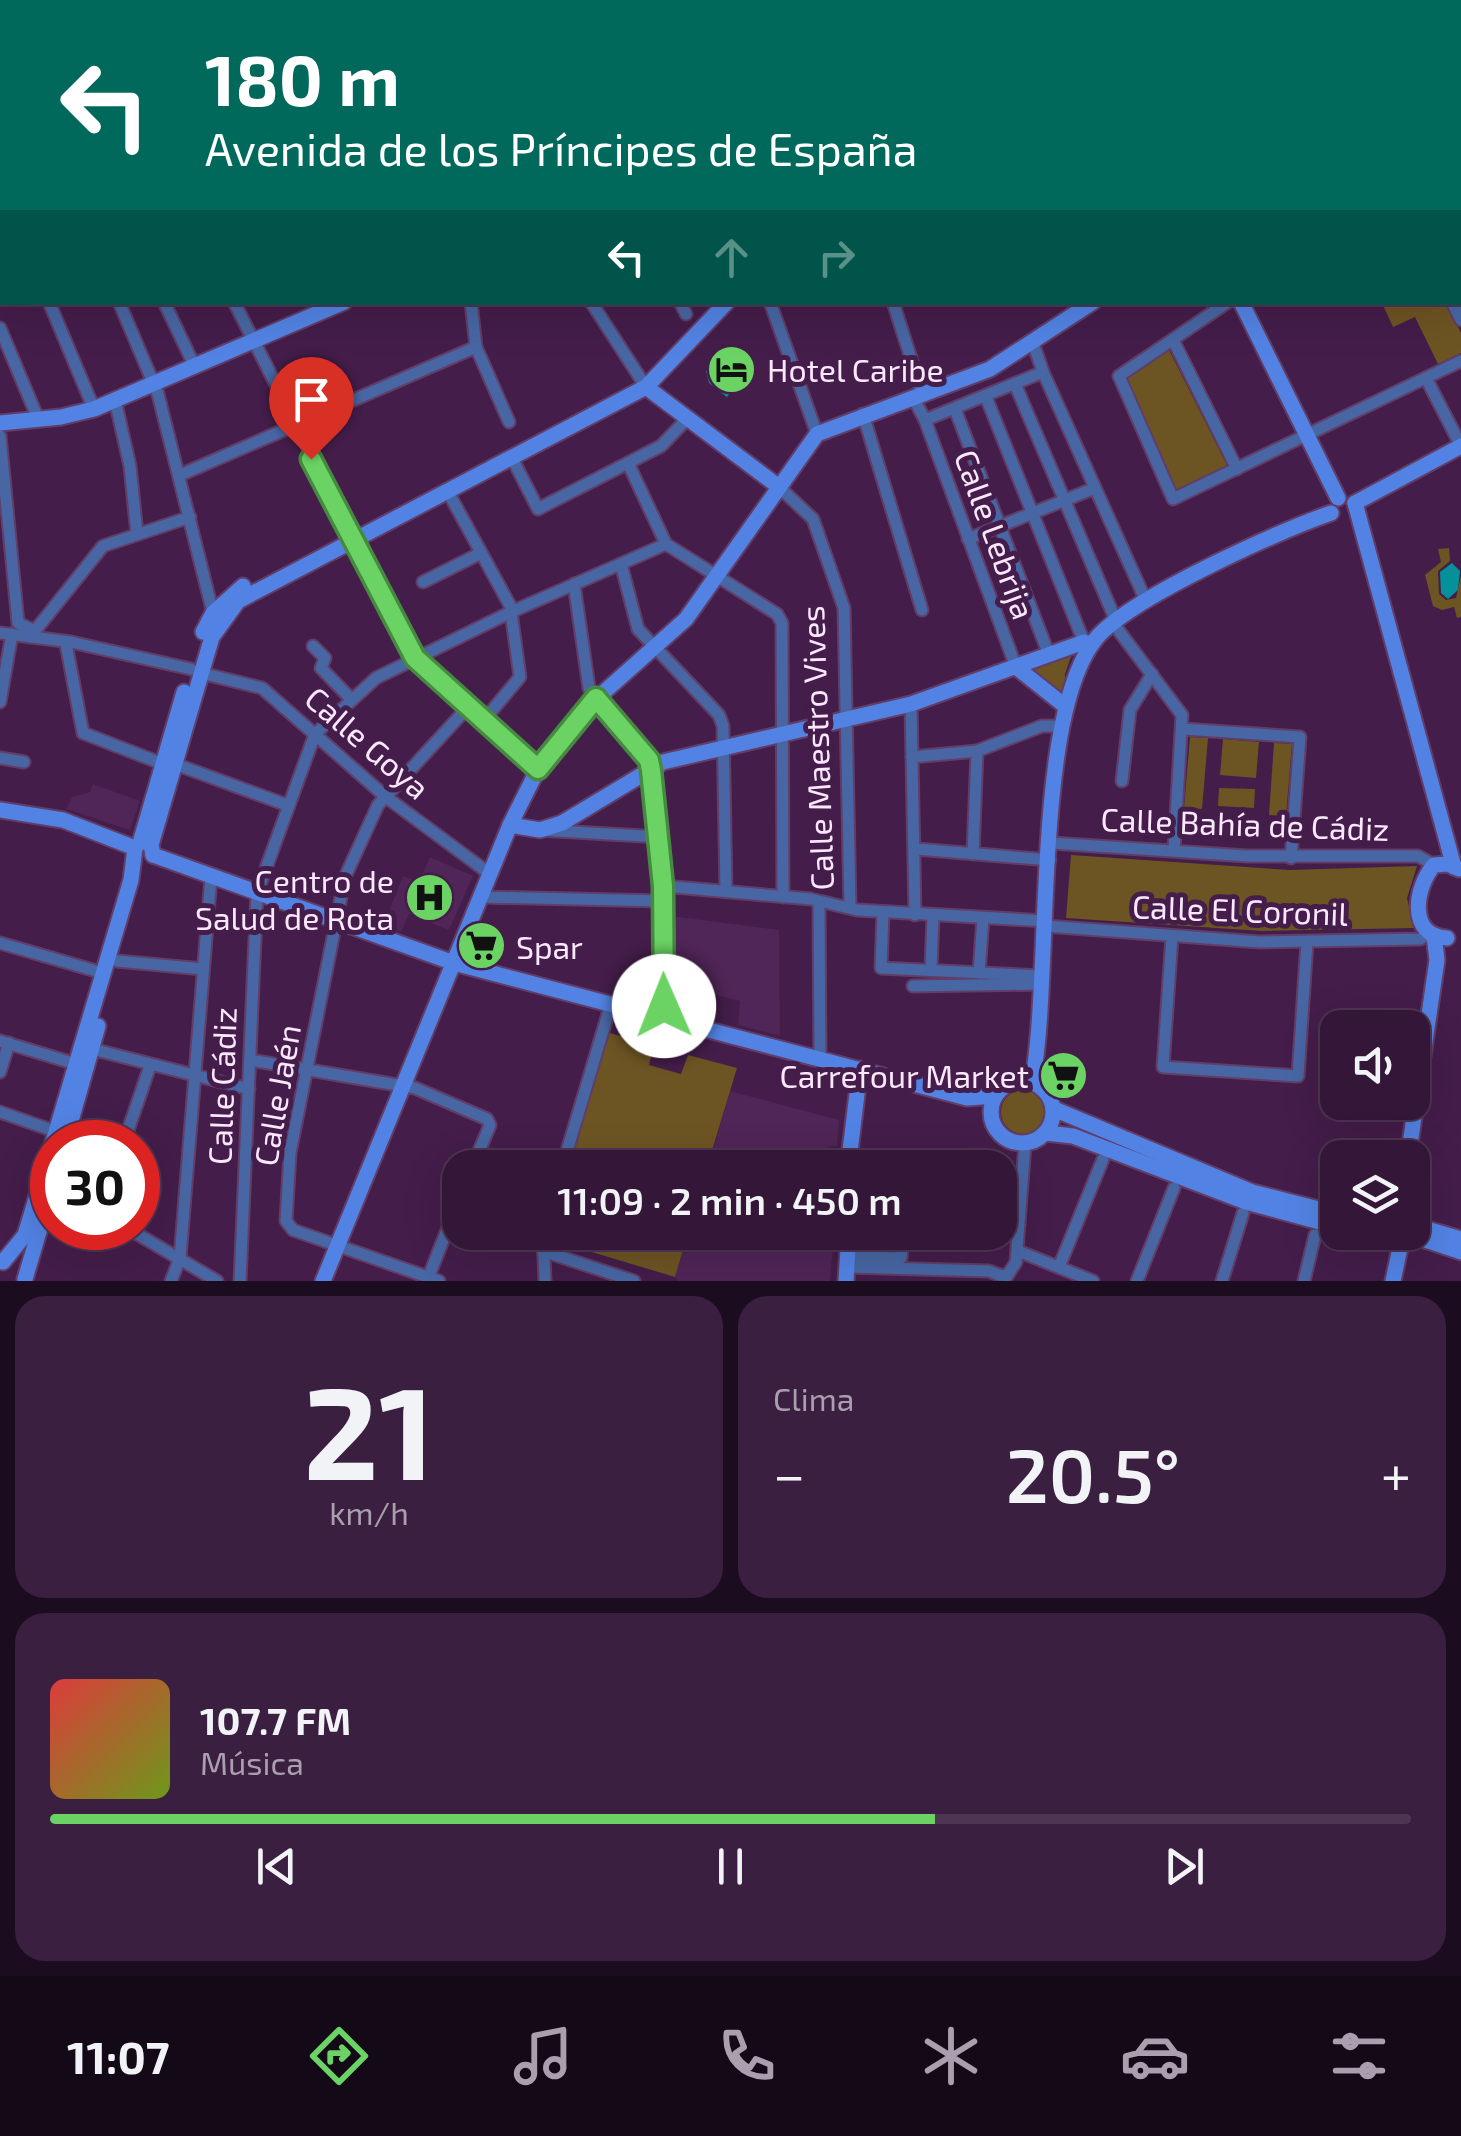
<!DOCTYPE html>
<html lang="es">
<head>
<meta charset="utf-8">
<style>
  :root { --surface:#331638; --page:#3b1f40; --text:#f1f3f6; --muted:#a99fae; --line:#4e3553; --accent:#6bd363 }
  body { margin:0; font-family:"Exo 2",sans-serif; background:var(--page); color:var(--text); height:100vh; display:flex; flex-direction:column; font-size:38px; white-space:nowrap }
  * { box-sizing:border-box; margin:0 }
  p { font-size:32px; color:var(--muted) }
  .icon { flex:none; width:55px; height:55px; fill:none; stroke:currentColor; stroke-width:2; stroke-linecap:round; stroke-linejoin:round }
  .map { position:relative; height:1281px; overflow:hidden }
  .sheet { display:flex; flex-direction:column; gap:15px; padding:15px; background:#1c0c1f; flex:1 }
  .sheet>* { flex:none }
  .guide { position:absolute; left:0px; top:0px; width:1462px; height:305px; box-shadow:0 10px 40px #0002,0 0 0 2px var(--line); background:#00695c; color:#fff; overflow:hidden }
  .fabs { position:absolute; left:1320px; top:1010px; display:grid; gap:20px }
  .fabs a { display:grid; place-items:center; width:110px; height:110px; border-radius:20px; background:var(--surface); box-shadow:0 10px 40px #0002,0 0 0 2px var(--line); font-size:50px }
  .speed { position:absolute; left:30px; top:1120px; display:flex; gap:20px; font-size:50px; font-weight:700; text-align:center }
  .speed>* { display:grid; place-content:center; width:130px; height:130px; border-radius:50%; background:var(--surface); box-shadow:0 10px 40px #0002,0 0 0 2px var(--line); line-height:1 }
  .speed .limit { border:15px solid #d22; background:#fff; color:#111 }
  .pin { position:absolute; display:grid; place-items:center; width:85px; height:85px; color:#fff; margin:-102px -42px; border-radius:50% 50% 50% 0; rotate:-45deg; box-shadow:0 0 10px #0007 }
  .pin .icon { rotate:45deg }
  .me { position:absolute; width:110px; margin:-55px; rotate:359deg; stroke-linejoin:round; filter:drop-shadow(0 0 8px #0008) }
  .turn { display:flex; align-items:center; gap:35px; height:210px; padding:0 40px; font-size:45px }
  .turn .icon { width:130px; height:130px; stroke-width:2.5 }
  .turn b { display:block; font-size:70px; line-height:85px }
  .lanes { display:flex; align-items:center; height:95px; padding:0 40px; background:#0003; justify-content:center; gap:50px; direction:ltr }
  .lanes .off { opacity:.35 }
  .big { font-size:75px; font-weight:600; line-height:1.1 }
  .sheet .tile { flex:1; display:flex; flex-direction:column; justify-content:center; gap:15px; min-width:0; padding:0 35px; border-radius:30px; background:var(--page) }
  .sheet .dial { align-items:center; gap:0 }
  .dial b { font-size:130px; line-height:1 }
  .song { display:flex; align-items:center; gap:30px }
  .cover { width:120px; height:120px; border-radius:15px; background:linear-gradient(135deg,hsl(0 70% 55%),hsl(80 70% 35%)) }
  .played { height:10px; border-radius:5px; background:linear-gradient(90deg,var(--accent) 65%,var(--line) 65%) }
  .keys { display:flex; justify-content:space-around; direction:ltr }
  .heat { display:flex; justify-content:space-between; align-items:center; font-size:55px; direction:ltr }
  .sheet .tiles { flex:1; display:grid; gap:15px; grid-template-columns:1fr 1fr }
  .tile:last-child { grid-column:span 2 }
  .trip { position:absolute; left:442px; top:1150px; width:575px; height:100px; border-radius:30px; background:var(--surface); box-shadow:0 10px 40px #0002,0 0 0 2px var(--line); font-weight:600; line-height:100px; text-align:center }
  .tab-bar { display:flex; height:160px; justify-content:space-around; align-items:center; background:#140916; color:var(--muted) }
  .tab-bar .icon { width:70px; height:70px }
  .tab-bar .on { color:var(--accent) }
  .tab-bar b { font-size:45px; color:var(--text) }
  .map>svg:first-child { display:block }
  .built { fill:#502557 }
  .green { fill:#6d5423 }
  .water { fill:#04919a }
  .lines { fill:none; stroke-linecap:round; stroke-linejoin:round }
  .street-casing { stroke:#613d67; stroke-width:15 }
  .secondary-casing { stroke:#613d67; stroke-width:19 }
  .street { stroke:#4766a3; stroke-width:11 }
  .secondary { stroke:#5283e4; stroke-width:15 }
  .route-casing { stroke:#468940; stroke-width:25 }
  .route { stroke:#6bd363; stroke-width:18 }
  .labels { text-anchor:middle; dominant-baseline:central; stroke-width:10; stroke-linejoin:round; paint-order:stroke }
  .poi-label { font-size:32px; fill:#fce8fe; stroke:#441d4a; text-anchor:start }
  .street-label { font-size:32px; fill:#fce8fe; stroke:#441d4a }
</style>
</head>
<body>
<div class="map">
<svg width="1461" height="1281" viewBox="0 0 1461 1281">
  <rect width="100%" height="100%" fill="#441d4a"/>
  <g class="built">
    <path d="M93,784L140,801L130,830L66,809L72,797L90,792Z"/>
    <path d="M430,857L473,876L449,930L409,914L401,932L383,926L403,876L419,881Z"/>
    <path d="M671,916L779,930L780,1036L738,1025L740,1001L671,984Z"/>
    <path d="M730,1091L839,1120L837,1146L828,1147V1167L708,1168Z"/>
    <path d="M688,1233H834L830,1281H678L675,1277Z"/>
  </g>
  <g class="green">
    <path d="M1382,303H1446L1461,333V353L1438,364L1415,317L1393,327Z"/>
    <path d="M1169,350L1228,467L1175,492L1126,379Z"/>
    <path d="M1449,548L1450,561L1438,571L1439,594L1446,600L1456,598L1461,576V617L1457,618L1454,607L1442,610L1433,606L1425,575L1441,562L1438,549Z"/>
    <path d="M1074,648L1065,674L1064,700L1025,667Z"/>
    <path d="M1190,737L1208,738L1202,809L1184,808Z"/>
    <path d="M1223,739L1259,742L1256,778L1220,775Z"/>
    <path d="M1274,743L1292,744L1286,816L1269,815Z"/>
    <path d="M1219,788L1255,789L1254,808L1218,806Z"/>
    <path d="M1071,855L1290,870L1417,866L1407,898L1414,928L1262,931L1066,918Z"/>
    <path d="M606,1032L654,1045L649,1065L681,1074L688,1055L737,1068L707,1167L566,1168Z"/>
    <circle cx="1023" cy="1112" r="22"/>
    <path d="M547,1232L688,1233L675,1277L545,1238Z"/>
  </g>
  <g class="water">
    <path d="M0,0H203L2,2L0,104Z"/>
    <path d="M711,368L738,382L727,397L709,383L706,371Z"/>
    <path d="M1452,563L1460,571L1458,590L1448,599L1441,593L1440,572Z"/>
  </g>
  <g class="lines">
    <defs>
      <g id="street">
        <path d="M693,0L694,2"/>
        <path d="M807,0L808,2"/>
        <path d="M828,0L829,2"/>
        <path d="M896,0L897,2"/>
        <path d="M921,0L922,2"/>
        <path d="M1276,0L1277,2"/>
        <path d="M460,2L466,0"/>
        <path d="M1460,166L1461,168"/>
        <path d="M0,270L2,268"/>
        <path d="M49,302L94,409"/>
        <path d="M119,302L158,394L213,613"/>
        <path d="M164,302L195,367"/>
        <path d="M234,302L415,658L538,769"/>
        <path d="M471,302L476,347L509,422"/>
        <path d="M591,302L646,387"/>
        <path d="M680,302L686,314"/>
        <path d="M770,302L817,434"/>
        <path d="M893,302L923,396"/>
        <path d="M1228,302L1119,376L1173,499L1461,361"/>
        <path d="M1452,302L1461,320"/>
        <path d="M0,328L39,421"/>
        <path d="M1173,340L1237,469"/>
        <path d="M1043,372L1146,601"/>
        <path d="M1426,378L1461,446"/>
        <path d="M1015,384L1116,621"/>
        <path d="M986,397L1084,642"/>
        <path d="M914,399L925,420L1043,372L1033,343"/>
        <path d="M115,400L130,466L137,534"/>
        <path d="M955,409L1049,655"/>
        <path d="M863,414L922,610"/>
        <path d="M925,420L1016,667"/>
        <path d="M0,436L18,623L33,630"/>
        <path d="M511,456L538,509L661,446L687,419"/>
        <path d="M628,463L666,544L777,614L782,623L783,897"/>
        <path d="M180,475L476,347"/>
        <path d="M779,487L813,519L844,608L850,906"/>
        <path d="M447,490L513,611"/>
        <path d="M968,539L1095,488"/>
        <path d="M621,564L638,629L719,715L723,726L726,891"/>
        <path d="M423,582L481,553"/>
        <path d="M574,584L589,688L649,760L651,769L663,886L662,1018"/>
        <path d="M1113,623L1182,715L1174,850"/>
        <path d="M0,633L71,642L191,669"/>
        <path d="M30,637L103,546L190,517"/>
        <path d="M66,644L83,733L163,764"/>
        <path d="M313,646L325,658L321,668L352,700"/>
        <path d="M201,673L262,688L386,797L490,874"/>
        <path d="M0,702L12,634"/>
        <path d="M911,704L915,915"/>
        <path d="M484,720L520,677L511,612"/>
        <path d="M1183,729L1300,737L1291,858"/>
        <path d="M912,757L977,751L1042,726H1060"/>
        <path d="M0,758L24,762"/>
        <path d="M175,764L287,805"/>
        <path d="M1122,781L1130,710L1152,674"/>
        <path d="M540,830L660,837"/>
        <path d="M1051,843L1247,856H1418L1434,865"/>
        <path d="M916,849L1050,860"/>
        <path d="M973,854L977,751"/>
        <path d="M663,886L811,899L857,910L1046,921"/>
        <path d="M481,897L663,901"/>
        <path d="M819,903L820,1059"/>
        <path d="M883,912L881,968L1042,976"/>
        <path d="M1045,926L1260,942L1420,939L1430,933"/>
        <path d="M1172,936L1163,1067L1298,1076L1307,942"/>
        <path d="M0,943L103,973"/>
        <path d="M117,961L203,969"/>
        <path d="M931,970L933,916"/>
        <path d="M979,973L983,918"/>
        <path d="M913,986L1041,984"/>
        <path d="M0,1041L76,1064"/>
        <path d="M92,1049L249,1089"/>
        <path d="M250,1060L415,1088L487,1119L490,1125L472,1168"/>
        <path d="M0,1072L9,1043"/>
        <path d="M0,1112L57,1132"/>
        <path d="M124,1142L150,1066"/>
        <path d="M562,1168L611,1004"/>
        <path d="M1000,1225H1019"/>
        <path d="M127,1228L217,1281"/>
        <path d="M543,1232L545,1281"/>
        <path d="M903,1237L901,1258L858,1257L860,1236Z"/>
        <path d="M543,1251L634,1281"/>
        <path d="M1018,1251L1093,1281"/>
        <path d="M847,1267L989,1271L999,1275"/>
        <path d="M1059,1267L1103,1159"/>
        <path d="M999,1275L1007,1276L1016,1262L1025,1144"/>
        <path d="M171,1281L180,1258L211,877"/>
        <path d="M240,1281L257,893L315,734L376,678L511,612L666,544"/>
        <path d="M427,1281L460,1197"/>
        <path d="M439,1281L293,1230L286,1221L290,1153L345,877L378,805L469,706"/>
        <path d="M1137,1281L1174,1188"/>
        <path d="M1222,1281L1243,1213"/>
        <path d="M1304,1281L1315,1235"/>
      </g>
      <g id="secondary">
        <path d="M1105,0L1107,2"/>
        <path d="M1083,2L1090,0"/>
        <path d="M1460,75L1461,74"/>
        <path d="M1241,302L1338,498"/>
        <path d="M646,387L779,487"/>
        <path d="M0,423L61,417L94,409L344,302"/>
        <path d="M1355,503L1454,867"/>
        <path d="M1355,503L1461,446"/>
        <path d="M203,632L213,613L243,586"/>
        <path d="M1016,667L1065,706"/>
        <path d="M0,810L63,820L135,848"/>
        <path d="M510,825L540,830L562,823L663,762L911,704L1084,642L1092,644"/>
        <path d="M140,843L184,692"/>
        <path d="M153,855L454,963L967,1098L995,1096"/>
        <path d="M153,855L151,845L212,637L238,601L646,387L727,302"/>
        <path d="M1447,938C1407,936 1415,887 1434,865L1448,864L1459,869"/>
        <circle cx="1022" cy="1112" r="31"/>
        <path d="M1032,1082C1053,977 1031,704 1101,633C1142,593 1275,533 1331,513"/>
        <path d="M1054,1109L1252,1192L1338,1214"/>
        <path d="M1046,1133L1073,1136L1246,1202L1338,1227"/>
        <path d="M53,1142L131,880L135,848"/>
        <path d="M65,1142L98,1026"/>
        <path d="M1408,1158L1437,960L1434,935"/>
        <path d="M848,1168L860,1069"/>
        <path d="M1420,1227L1461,1239"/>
        <path d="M1375,1232L1389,1233"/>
        <path d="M1416,1237L1461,1252"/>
        <path d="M1401,1243C1419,1242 1426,1225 1412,1213"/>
        <path d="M3,1262L25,1235L52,1146"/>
        <path d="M25,1279L52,1188"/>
        <path d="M323,1281L510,825L538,769L585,709L686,619L817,434L990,369L1093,302"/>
        <path d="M846,1281L849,1232"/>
        <path d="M1393,1281L1401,1243"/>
      </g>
    </defs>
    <use href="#street" class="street-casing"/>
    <use href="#secondary" class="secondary-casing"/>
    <use href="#street" class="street"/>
    <use href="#secondary" class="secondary"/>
  </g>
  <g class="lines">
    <defs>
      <path id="route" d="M311,459L415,658L530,762L538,769L596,698L649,760L651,770L663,886L664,1006"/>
    </defs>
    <use href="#route" class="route-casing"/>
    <use href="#route" class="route"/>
  </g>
  <defs>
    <symbol id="hotel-disc" viewBox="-11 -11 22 22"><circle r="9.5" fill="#6bd363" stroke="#441d4a"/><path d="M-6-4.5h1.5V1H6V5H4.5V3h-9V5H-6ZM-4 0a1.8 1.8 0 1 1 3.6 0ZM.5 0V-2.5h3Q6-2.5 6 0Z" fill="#111"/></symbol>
    <symbol id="hospital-disc" viewBox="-11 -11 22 22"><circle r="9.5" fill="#6bd363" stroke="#441d4a"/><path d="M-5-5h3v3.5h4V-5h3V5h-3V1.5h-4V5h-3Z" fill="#111"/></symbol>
    <symbol id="supermarket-disc" viewBox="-11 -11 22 22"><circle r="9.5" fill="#6bd363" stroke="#441d4a"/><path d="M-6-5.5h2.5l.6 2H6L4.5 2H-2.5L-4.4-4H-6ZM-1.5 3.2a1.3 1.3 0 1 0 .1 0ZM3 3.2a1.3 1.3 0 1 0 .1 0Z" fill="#111"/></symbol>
  </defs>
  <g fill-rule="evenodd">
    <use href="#hotel-disc" x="704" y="342" width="55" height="55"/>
    <use href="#hospital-disc" x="402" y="870" width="55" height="55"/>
    <use href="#supermarket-disc" x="454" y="918" width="55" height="55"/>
    <use href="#supermarket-disc" x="1036" y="1048" width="55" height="55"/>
  </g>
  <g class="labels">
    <g class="poi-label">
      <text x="767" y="369">Hotel Caribe</text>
      <text x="394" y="880" text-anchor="end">Centro de<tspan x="394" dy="37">Salud de Rota</tspan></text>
      <text x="516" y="946">Spar</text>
      <text x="1029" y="1075" text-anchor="end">Carrefour Market</text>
    </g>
    <g class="street-label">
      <text transform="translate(996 534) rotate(70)">Calle Lebrija</text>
      <text transform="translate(368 742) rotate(41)">Calle Goya</text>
      <text transform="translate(816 748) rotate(-92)">Calle Maestro Vives</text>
      <text transform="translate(1245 823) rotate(2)">Calle Bahía de Cádiz</text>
      <text transform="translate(1240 909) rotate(2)">Calle El Coronil</text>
      <text transform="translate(221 1086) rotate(-88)">Calle Cádiz</text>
      <text transform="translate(276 1095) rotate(-80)">Calle Jaén</text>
    </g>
  </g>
</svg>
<div class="fabs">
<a><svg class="icon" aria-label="sound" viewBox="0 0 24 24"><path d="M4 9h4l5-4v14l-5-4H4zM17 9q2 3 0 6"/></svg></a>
<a><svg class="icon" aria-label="layers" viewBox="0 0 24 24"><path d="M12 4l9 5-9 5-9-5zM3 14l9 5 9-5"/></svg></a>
</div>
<div class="speed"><div class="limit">30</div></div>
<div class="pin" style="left:311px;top:459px;background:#d93025"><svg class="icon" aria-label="arrive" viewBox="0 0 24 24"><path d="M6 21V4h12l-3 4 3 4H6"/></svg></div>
<svg class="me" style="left:664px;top:1006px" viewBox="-20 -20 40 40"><circle r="19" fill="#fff"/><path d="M0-13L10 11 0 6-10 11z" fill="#6bd363"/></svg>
<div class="trip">11:09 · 2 min · 450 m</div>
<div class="guide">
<div class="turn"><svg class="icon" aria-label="left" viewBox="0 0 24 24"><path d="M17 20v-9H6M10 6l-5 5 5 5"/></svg><div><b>180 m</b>Avenida de los Príncipes de España</div></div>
<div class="lanes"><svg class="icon" aria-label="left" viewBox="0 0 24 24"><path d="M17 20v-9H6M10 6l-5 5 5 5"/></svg><svg class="icon off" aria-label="ahead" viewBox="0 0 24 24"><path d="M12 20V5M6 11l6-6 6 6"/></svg><svg class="icon off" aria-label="right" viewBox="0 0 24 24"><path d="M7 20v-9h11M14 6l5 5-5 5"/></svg></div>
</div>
</div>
<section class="sheet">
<div class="tiles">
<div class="tile dial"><b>21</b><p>km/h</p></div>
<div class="tile"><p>Clima</p>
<div class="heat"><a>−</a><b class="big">20.5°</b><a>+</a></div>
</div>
<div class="tile">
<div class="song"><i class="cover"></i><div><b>107.7 FM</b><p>Música</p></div></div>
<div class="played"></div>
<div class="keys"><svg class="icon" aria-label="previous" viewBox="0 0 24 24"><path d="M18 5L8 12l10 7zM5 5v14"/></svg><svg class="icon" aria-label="pause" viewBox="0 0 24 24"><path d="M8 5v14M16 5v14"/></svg><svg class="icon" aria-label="next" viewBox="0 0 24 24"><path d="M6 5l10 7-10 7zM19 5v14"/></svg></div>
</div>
</div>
</section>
<nav class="tab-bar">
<b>11:07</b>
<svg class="icon on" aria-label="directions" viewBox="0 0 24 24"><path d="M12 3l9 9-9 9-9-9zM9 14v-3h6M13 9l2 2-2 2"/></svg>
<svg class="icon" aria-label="music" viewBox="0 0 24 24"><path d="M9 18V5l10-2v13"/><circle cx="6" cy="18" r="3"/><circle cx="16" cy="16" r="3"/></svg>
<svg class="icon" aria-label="phone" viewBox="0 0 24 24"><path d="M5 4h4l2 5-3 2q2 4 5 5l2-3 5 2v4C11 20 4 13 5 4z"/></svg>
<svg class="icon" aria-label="climate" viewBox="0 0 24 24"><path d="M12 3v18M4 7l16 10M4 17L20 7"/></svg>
<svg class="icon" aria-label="car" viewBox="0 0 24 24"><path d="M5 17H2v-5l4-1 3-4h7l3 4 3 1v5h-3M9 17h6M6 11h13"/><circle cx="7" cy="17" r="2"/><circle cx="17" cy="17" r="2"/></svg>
<svg class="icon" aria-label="filters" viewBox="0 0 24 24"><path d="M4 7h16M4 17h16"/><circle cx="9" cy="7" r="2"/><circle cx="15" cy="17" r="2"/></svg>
</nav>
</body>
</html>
